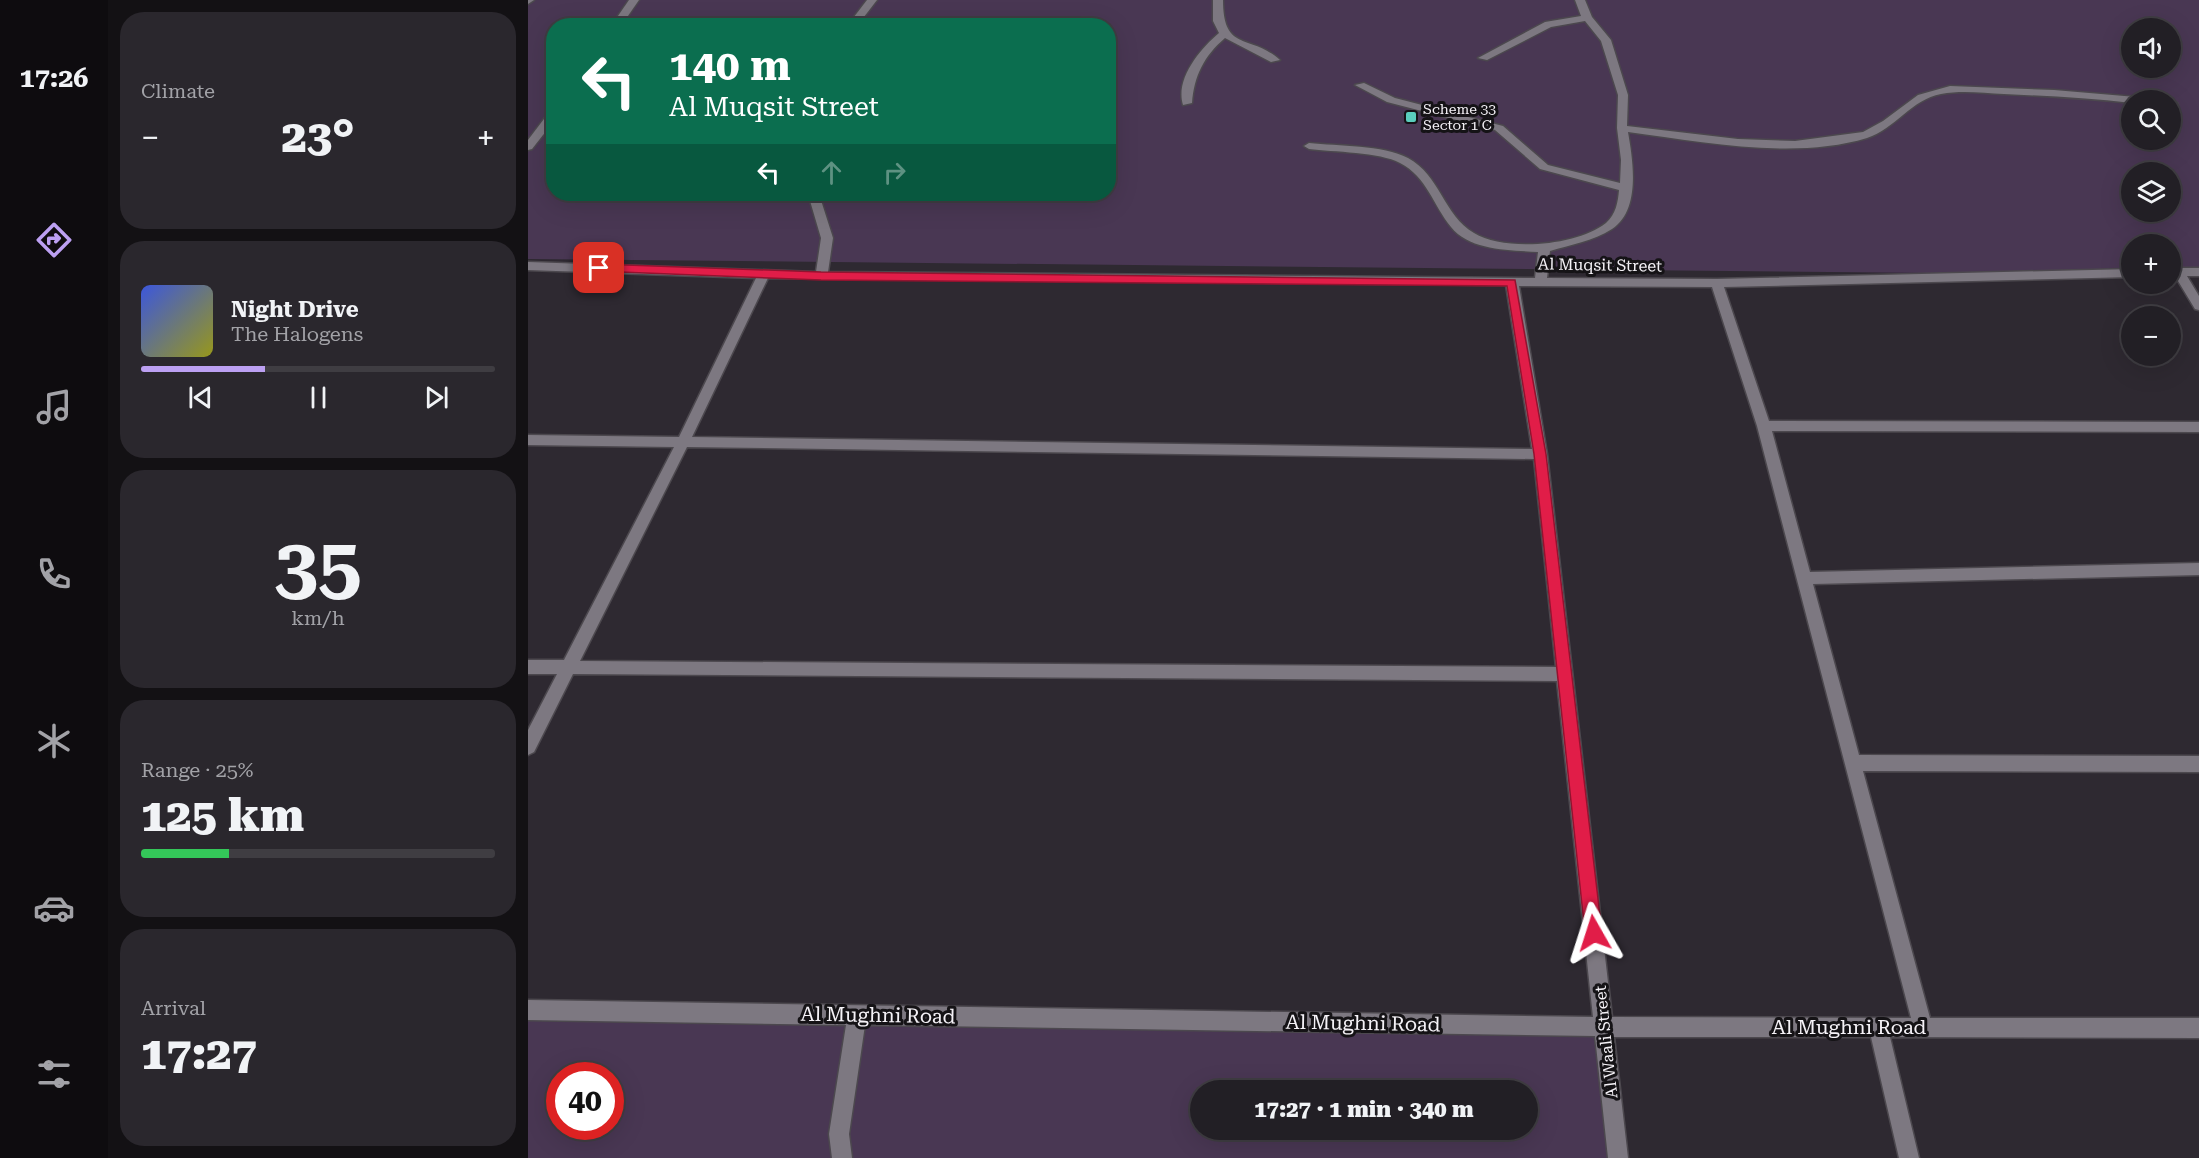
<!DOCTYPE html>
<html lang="en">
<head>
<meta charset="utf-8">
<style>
  :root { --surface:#221f25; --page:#2a272d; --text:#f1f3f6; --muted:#a2a2a7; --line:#3f3d42; --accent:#bca0f2 }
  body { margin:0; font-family:"Roboto Serif",serif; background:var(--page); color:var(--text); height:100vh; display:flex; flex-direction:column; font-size:22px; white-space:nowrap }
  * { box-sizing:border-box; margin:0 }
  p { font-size:20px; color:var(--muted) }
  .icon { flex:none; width:33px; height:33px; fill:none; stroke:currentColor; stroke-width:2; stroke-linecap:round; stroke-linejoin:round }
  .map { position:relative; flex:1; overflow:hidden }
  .panel { display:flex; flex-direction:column; gap:12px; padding:12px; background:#131114; width:420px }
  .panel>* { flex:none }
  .guide { position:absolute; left:18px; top:18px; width:570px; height:183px; border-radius:24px; box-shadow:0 6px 24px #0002,0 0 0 2px var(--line); background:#0b6e4f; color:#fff; overflow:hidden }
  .buttons { position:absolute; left:1593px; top:18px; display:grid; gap:12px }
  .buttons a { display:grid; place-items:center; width:60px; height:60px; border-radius:50%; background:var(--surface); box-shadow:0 6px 24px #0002,0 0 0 2px var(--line); font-size:30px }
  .speed { position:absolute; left:18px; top:1062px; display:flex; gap:12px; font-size:30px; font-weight:700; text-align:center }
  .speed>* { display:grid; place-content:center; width:78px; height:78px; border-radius:50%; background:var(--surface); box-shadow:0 6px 24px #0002,0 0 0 2px var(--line); line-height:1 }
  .speed .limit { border:9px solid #d22; background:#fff; color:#111 }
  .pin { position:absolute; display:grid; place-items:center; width:51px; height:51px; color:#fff; margin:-26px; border-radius:12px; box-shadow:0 3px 9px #0006 }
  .me { position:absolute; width:66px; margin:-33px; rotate:354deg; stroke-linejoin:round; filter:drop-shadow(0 0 4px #0008) }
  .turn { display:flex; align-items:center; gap:21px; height:126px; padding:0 24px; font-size:27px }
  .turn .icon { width:78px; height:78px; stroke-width:2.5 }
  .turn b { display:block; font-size:42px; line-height:51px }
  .lanes { display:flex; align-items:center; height:57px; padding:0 24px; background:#0003; justify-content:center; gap:30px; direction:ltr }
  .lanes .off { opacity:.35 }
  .big { font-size:45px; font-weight:800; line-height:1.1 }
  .panel .widget { flex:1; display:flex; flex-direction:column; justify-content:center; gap:9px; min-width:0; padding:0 21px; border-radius:24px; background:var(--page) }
  .panel .dial { align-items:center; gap:0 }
  .dial b { font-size:78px; line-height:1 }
  .song { display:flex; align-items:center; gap:18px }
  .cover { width:72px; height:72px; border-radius:9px; background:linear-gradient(135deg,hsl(230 70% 55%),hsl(60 70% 35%)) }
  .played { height:6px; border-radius:3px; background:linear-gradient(90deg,var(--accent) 35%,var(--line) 35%) }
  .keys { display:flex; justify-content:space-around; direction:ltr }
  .heat { display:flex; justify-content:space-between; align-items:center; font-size:33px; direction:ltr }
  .charge { height:9px; border-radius:4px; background:linear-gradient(90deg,#34c759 25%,var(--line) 0) }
  .trip { position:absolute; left:662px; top:1080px; width:348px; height:60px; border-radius:30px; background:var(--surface); box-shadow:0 6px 24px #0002,0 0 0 2px var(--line); font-weight:800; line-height:60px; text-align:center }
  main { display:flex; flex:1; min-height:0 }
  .menu { display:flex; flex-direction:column; width:108px; justify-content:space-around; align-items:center; background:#0e0c0f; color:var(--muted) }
  .menu .icon { width:42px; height:42px }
  .menu .active { color:var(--accent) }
  .menu b { font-size:27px; color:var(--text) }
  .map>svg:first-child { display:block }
  .green { fill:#493753; fill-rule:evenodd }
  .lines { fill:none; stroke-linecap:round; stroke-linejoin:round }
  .minor-casing { stroke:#4c484e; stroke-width:3 }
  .minor { fill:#7d7881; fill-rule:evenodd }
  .route { fill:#e11d48; stroke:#92132f; stroke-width:1.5 }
  .poi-dot { fill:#5acebd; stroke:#151316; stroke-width:2 }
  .labels { text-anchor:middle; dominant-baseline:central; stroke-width:6; stroke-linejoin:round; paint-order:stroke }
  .far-poi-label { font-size:14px; fill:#f5f2f7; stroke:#151316; text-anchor:start }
  .street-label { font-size:16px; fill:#f5f2f7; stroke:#151316 }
  .near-street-label { font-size:20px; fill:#f5f2f7; stroke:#151316 }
</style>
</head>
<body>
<main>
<nav class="menu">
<b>17:26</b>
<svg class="icon active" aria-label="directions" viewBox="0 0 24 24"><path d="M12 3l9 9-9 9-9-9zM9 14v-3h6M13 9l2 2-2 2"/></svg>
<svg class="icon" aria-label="music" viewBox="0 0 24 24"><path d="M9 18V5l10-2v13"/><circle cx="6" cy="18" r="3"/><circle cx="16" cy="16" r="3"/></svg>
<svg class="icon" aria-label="phone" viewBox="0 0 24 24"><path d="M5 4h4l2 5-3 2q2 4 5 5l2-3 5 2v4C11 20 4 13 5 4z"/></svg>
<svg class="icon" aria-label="climate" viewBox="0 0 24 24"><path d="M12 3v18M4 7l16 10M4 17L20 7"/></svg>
<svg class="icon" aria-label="car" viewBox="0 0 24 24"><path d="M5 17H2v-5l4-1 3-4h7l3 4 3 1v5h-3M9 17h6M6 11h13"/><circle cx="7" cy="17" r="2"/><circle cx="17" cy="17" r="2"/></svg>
<svg class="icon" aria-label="filters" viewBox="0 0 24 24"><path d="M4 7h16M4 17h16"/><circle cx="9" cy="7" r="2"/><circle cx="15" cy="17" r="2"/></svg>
</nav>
<section class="panel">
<div class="widget"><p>Climate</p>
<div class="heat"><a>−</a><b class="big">23°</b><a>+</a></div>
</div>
<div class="widget">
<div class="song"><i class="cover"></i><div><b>Night Drive</b><p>The Halogens</p></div></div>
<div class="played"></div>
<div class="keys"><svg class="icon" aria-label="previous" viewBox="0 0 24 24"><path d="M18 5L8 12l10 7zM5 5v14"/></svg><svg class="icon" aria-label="pause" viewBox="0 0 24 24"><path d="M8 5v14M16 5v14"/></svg><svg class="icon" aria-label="next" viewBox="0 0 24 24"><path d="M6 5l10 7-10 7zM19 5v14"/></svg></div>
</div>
<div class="widget dial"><b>35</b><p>km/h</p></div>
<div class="widget"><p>Range · 25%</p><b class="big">125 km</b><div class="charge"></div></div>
<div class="widget"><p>Arrival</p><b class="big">17:27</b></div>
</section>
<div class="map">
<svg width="1671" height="1158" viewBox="0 0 1671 1158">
  <rect width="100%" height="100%" fill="#2e2931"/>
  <g class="green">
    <path d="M0,0H1671V276L1643,275L1642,244H1604L1603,275L0,259ZM26,26H580V194H26ZM1604,28H1642V68H1604ZM1604,100H1642V140H1604ZM1604,172H1642V212H1604Z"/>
    <path d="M0,1008L1076,1027L1090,1158H0ZM32,1076H82V1126H32ZM672,1090H999V1130H672Z"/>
  </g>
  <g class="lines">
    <defs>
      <g id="minor">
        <path d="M0,0H6L0,4Z"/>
        <path d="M101,0H111L93,26H83Z"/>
        <path d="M339,0H349L329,26H319Z"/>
        <path d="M685,0H695C695,53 722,33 752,60L743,62L697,38C676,56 666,76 664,103L655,105C647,79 672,49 691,33L685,21Z"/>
        <path d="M1047,0H1057L1064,17L1083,40L1100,95L1099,126L1210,139L1267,141L1335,132L1355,121L1390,95L1422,86L1526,90L1608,97L1613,100H1604V103C1561,98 1519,96 1476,94C1455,93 1434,90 1413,94C1384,99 1367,129 1339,138C1267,160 1174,142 1100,132C1105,161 1113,210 1084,229C1065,241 1042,245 1022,251L1019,278L1189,279L1604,269V277L1196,287L1241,421L1671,422V432L1244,431L1282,572L1671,563V575L1285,584L1331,755L1671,756V772L1335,771L1402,1018H1671V1038L1362,1037L1391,1158H1371L1343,1037H1086L1100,1158H1080L1067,1036L337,1025L321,1134L324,1158H304L301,1134L318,1025L0,1020V1000L1065,1017L1029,681L45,674L6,752L0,755V730L29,674H0V660H36L146,447L0,445V435L151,437L228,278L0,270V262L288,272L293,238L280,194H291L305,238L300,272L1007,278L1010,252C982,250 942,251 923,227C905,205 899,177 872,163C852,152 805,152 781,149L776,146L781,143C810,146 855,145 880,158C912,175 916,216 946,233C977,252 1049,246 1078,223C1088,214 1090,202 1091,190L1012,169L967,130L859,102L827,85L836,83L867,98L975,126L1020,165L1092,183L1093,160L1089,128L1090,95L1073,41L1057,21L1023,27L959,60L950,58L1017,22L1053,16ZM240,278L978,285L1004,449L164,437ZM991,286L1184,287L1229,426L1383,1018L1084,1017L1019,454ZM159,447L1006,459L1028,667L52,661Z"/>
        <path d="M1642,102L1649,103L1650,105L1642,108Z"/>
        <path d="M26,110V121L4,149L0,150V140L22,111Z"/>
        <path d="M1642,268H1671V276H1659L1671,296V310L1667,309L1647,276H1642Z"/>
      </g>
    </defs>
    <use href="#minor" class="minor-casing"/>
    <use href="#minor" class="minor"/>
  </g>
  <path class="route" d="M71,264L293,272L987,280L1018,454L1074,933L1072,939L1066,941L1060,939L1057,933L1006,454L979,286L293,280L67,271L65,268Z"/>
  <rect class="poi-dot" x="877" y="111" width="12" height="12" rx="3"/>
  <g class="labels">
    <g class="far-poi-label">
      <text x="895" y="109">Scheme 33<tspan x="895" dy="16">Sector 1 C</tspan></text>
    </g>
    <g class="street-label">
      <text transform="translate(1072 265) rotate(1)">Al Muqsit Street</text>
      <text transform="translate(1078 1042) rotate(-96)">Al Waali Street</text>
    </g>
    <g class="near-street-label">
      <text transform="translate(350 1015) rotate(1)">Al Mughni Road</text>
      <text transform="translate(835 1023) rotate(1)">Al Mughni Road</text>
      <text x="1321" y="1027">Al Mughni Road</text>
    </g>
  </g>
</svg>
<div class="buttons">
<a><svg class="icon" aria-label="sound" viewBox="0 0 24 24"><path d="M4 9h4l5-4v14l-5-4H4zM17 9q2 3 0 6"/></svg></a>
<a><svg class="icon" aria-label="search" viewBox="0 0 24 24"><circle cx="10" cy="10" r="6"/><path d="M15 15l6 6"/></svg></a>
<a><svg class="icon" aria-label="layers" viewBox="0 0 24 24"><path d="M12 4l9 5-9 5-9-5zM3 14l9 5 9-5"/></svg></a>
<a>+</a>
<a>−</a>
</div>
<div class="speed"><div class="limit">40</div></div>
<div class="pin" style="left:71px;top:268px;background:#d93025"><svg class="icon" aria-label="arrive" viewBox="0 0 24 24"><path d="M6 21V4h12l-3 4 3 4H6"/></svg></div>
<svg class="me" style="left:1066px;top:933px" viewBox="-20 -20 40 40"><path d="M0-17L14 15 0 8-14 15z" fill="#e11d48" stroke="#fff" stroke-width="4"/></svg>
<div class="trip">17:27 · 1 min · 340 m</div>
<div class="guide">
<div class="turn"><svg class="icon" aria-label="left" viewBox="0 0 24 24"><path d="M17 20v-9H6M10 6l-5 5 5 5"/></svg><div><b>140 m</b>Al Muqsit Street</div></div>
<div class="lanes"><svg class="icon" aria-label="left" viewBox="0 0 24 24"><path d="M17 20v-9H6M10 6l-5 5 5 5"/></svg><svg class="icon off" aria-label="ahead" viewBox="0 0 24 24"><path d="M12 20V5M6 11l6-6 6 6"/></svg><svg class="icon off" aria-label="right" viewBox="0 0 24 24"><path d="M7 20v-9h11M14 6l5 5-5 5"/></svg></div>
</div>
</div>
</main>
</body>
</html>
